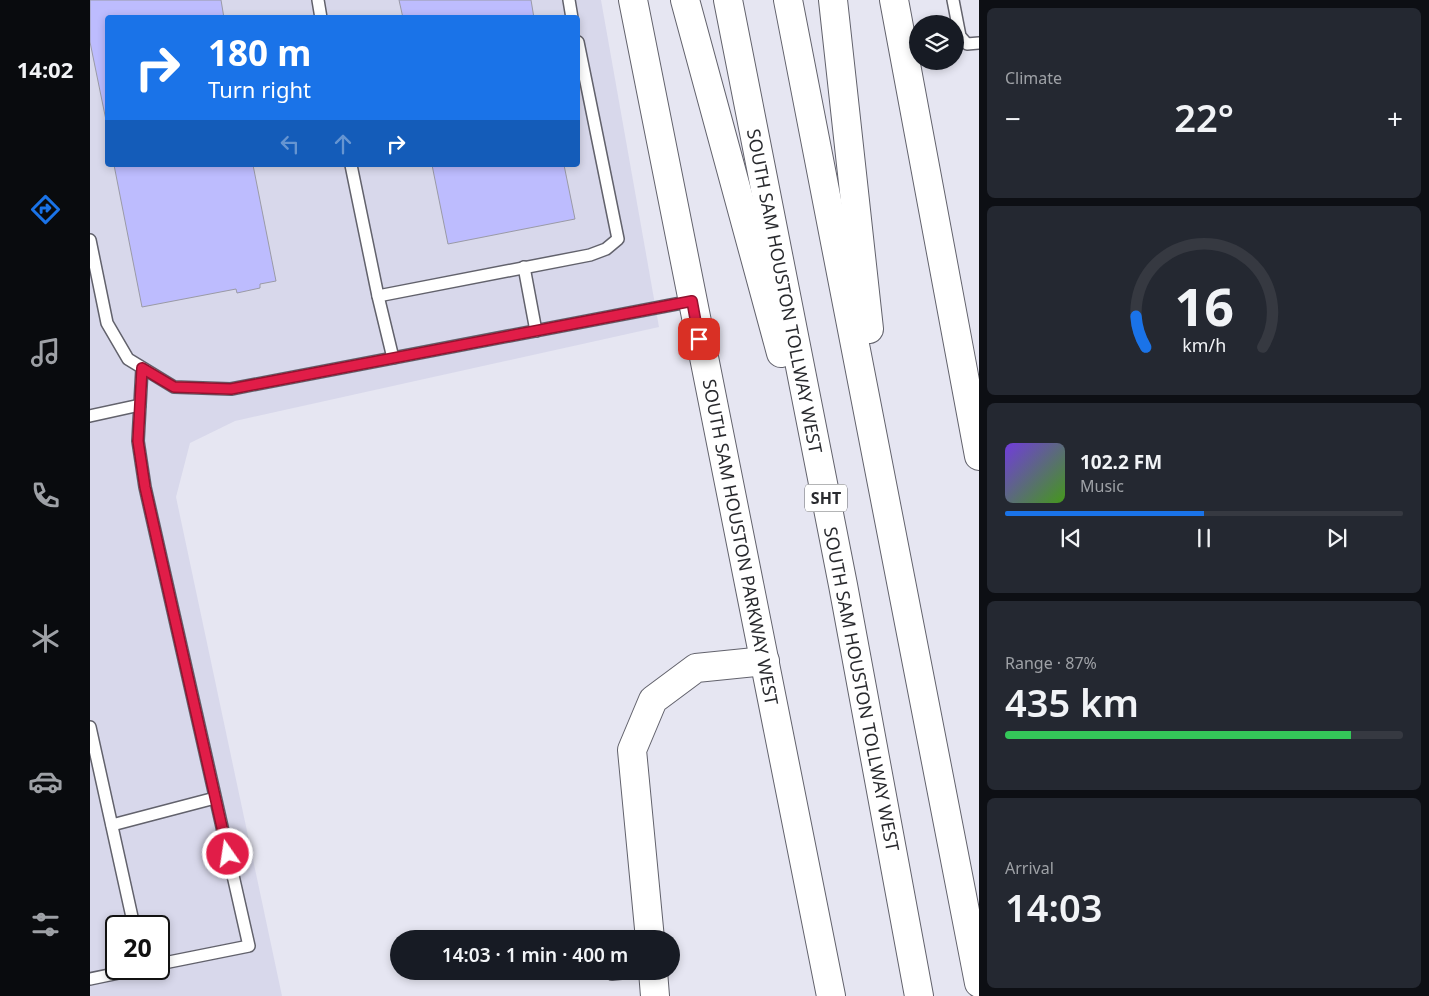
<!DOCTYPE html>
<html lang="en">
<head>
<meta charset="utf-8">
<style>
  :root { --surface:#171b24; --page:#242831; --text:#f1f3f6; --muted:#9ea1a6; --line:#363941; --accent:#1a73e8 }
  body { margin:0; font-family:"Noto Sans",sans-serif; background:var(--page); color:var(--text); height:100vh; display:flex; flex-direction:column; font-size:19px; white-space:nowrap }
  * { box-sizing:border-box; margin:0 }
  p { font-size:16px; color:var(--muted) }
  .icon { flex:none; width:28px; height:28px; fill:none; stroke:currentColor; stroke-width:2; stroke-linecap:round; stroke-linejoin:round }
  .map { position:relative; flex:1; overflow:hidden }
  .side { display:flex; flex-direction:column; gap:8px; padding:8px; background:#0d0f14; width:450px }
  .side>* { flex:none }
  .hud { position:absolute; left:15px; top:15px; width:475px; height:152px; border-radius:5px; box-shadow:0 2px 8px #0003; background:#1a73e8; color:#fff; overflow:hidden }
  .buttons { position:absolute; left:819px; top:15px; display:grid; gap:10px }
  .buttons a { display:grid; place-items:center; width:55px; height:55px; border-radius:50%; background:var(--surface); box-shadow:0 2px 8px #0003; font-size:25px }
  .speed { position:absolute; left:15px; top:915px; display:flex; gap:10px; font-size:25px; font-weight:700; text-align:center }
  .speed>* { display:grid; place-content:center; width:65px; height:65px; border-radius:50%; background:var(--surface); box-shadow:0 2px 8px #0003; line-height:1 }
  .speed .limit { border:2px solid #111; border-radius:8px; background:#fff; color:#111 }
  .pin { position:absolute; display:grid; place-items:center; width:42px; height:42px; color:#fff; margin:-21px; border-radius:10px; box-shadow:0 2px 8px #0006 }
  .me { position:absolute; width:55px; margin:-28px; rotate:347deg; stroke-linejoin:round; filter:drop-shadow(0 0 4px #0008) }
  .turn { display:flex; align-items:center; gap:18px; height:105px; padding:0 20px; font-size:22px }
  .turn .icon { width:65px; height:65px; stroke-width:2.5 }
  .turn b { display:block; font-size:35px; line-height:42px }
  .lanes { display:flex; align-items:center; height:48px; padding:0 20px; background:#0003; justify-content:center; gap:25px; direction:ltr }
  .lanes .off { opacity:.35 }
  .big { font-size:38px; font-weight:600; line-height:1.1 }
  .side .tile { flex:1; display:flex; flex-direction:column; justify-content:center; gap:8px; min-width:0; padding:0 18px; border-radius:8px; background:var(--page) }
  .side .dial { align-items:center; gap:0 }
  .dial svg { height:130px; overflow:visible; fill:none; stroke:var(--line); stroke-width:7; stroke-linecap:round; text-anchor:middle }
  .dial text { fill:var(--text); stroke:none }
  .song { display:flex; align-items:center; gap:15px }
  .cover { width:60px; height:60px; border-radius:8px; background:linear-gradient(135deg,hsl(260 70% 55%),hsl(100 70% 35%)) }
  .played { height:5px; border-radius:2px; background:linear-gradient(90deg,var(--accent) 50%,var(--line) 50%) }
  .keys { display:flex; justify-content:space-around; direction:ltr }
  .heat { display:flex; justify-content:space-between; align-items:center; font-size:28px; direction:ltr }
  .charge { height:8px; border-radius:4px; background:linear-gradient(90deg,#34c759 87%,var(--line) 0) }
  .trip { position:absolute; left:300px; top:930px; width:290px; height:50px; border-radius:25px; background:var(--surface); box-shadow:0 2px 8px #0003; font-weight:600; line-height:50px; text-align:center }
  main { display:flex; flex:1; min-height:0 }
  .dock { display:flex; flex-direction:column; width:90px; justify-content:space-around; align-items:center; background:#090b0e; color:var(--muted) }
  .dock .icon { width:35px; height:35px }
  .dock .selected { color:var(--accent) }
  .dock b { font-size:22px; color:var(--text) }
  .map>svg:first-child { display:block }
  .built { fill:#d8d8eb; fill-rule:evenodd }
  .building { fill:#bdbcfe; stroke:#9a9aa6 }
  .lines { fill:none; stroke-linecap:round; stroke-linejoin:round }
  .lane-casing { stroke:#62626c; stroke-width:14 }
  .secondary-casing { stroke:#62626c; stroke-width:30 }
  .highway-casing { stroke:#62626c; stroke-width:30 }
  .lane { stroke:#fff; stroke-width:11 }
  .secondary { stroke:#fff; stroke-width:28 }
  .highway { stroke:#fff; stroke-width:28 }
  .route-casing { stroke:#92132f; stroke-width:12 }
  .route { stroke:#e11d48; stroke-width:9 }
  .labels { text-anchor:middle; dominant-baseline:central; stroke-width:5; stroke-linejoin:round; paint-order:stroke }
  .shield { fill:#fff; stroke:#696a6d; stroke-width:1 }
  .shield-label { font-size:16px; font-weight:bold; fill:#292a2e }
  .street-label { font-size:18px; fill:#292a2e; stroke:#fff }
</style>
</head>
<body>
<main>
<nav class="dock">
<b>14:02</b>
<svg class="icon selected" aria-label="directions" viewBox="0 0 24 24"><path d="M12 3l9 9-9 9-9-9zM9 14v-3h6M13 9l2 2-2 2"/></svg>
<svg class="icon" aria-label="music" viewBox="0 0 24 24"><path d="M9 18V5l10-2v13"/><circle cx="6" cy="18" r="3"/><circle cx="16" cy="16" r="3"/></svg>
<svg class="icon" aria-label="phone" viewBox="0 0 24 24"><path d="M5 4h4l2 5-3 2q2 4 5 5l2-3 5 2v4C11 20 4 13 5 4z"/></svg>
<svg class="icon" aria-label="climate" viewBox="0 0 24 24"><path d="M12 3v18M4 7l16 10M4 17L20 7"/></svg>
<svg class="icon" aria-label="car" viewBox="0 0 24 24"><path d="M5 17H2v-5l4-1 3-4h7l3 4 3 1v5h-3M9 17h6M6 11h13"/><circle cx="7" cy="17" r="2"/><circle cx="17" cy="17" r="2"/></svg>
<svg class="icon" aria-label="filters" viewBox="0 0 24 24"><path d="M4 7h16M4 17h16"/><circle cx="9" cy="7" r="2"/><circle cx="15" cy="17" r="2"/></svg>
</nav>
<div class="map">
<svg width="889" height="996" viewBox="0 0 889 996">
  <rect width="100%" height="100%" fill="#e6e6f2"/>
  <path class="built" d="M0,0H511L569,327L145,421L100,443L86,497L192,996H0ZM18,18H488V165H18ZM26,926H69V969H26Z"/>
  <g class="building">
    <path d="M0,0H131L134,18H18V130L0,42Z"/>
    <path d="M309,0H441L444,18H313Z"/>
    <path d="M24,165H163L186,281L170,284V288L147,293L146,289L52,307Z"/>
    <path d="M342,165H474L485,219L358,244Z"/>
  </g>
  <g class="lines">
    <defs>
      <g id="lane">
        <path d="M228,0L231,18"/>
        <path d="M479,0L482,18"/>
        <path d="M863,0L870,36L877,44L889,43"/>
        <path d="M261,165L288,296L500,255L516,249L528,239L488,42"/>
        <path d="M0,240L17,323L38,359L84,387L141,389L602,301"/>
        <path d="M434,267L446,331"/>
        <path d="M288,296L303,358"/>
        <path d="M52,368L48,441L55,487L159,946L69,964"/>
        <path d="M0,416L50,405"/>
        <path d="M0,727L44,926"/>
        <path d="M22,825L125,798"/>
        <path d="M522,974L551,971"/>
        <path d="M0,979L48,969"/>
      </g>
      <g id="secondary">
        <path d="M543,0L741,996"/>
        <path d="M804,0L889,456"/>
        <path d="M560,939L542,750L563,700L606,668L675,661"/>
        <path d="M563,971L565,996"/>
      </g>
      <g id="highway">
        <path d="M595,0L691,353"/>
        <path d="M638,0L753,585L829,996"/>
        <path d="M698,0L889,983"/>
        <path d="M743,0L779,329"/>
      </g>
    </defs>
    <use href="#lane" class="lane-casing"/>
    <use href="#secondary" class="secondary-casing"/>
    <use href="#highway" class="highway-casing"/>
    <use href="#lane" class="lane"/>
    <use href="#secondary" class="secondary"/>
    <use href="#highway" class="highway"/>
  </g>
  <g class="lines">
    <defs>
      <path id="route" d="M138,854L55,487L48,441L52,368L84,387L141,389L602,301L609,339"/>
    </defs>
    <use href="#route" class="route-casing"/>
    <use href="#route" class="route"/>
  </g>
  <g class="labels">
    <rect class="shield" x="715" y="484.5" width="42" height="27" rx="4"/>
    <g class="shield-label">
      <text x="736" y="498">SHT</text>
    </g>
    <g class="street-label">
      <text transform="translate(695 291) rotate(79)">SOUTH SAM HOUSTON TOLLWAY WEST</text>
      <text transform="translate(651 542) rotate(79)">SOUTH SAM HOUSTON PARKWAY WEST</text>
      <text transform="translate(772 689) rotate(79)">SOUTH SAM HOUSTON TOLLWAY WEST</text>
    </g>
  </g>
</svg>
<div class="buttons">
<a><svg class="icon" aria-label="layers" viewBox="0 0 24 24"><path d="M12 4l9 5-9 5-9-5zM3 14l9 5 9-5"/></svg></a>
</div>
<div class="speed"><div class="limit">20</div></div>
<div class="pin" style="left:609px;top:339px;background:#d93025"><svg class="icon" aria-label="arrive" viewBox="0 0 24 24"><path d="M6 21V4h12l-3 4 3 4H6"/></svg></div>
<svg class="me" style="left:138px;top:854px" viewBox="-20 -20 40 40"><circle r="17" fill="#e11d48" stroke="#fff" stroke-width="3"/><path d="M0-11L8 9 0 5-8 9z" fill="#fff"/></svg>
<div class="trip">14:03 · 1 min · 400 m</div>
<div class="hud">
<div class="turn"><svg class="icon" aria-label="right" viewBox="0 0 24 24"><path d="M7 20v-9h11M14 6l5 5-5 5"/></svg><div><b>180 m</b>Turn right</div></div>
<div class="lanes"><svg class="icon off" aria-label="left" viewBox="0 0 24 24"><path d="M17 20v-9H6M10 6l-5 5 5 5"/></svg><svg class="icon off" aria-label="ahead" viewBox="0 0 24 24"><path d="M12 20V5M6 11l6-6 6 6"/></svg><svg class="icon" aria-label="right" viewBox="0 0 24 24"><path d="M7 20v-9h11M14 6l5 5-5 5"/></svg></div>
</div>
</div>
<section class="side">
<div class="tile"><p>Climate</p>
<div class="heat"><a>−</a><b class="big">22°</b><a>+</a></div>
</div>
<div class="tile dial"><svg viewBox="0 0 100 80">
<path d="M14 69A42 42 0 1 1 86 69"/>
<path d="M14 69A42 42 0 0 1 8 50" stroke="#1a73e8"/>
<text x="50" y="56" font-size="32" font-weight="700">16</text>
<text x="50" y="72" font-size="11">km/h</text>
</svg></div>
<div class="tile">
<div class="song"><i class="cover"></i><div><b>102.2 FM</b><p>Music</p></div></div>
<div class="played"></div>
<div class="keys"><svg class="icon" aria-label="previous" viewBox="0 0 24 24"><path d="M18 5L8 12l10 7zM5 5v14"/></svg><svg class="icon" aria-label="pause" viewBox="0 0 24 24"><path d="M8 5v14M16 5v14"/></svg><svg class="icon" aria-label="next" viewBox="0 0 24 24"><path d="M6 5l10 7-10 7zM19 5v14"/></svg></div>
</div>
<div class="tile"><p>Range · 87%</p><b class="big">435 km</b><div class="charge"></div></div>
<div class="tile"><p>Arrival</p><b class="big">14:03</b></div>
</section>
</main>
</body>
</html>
